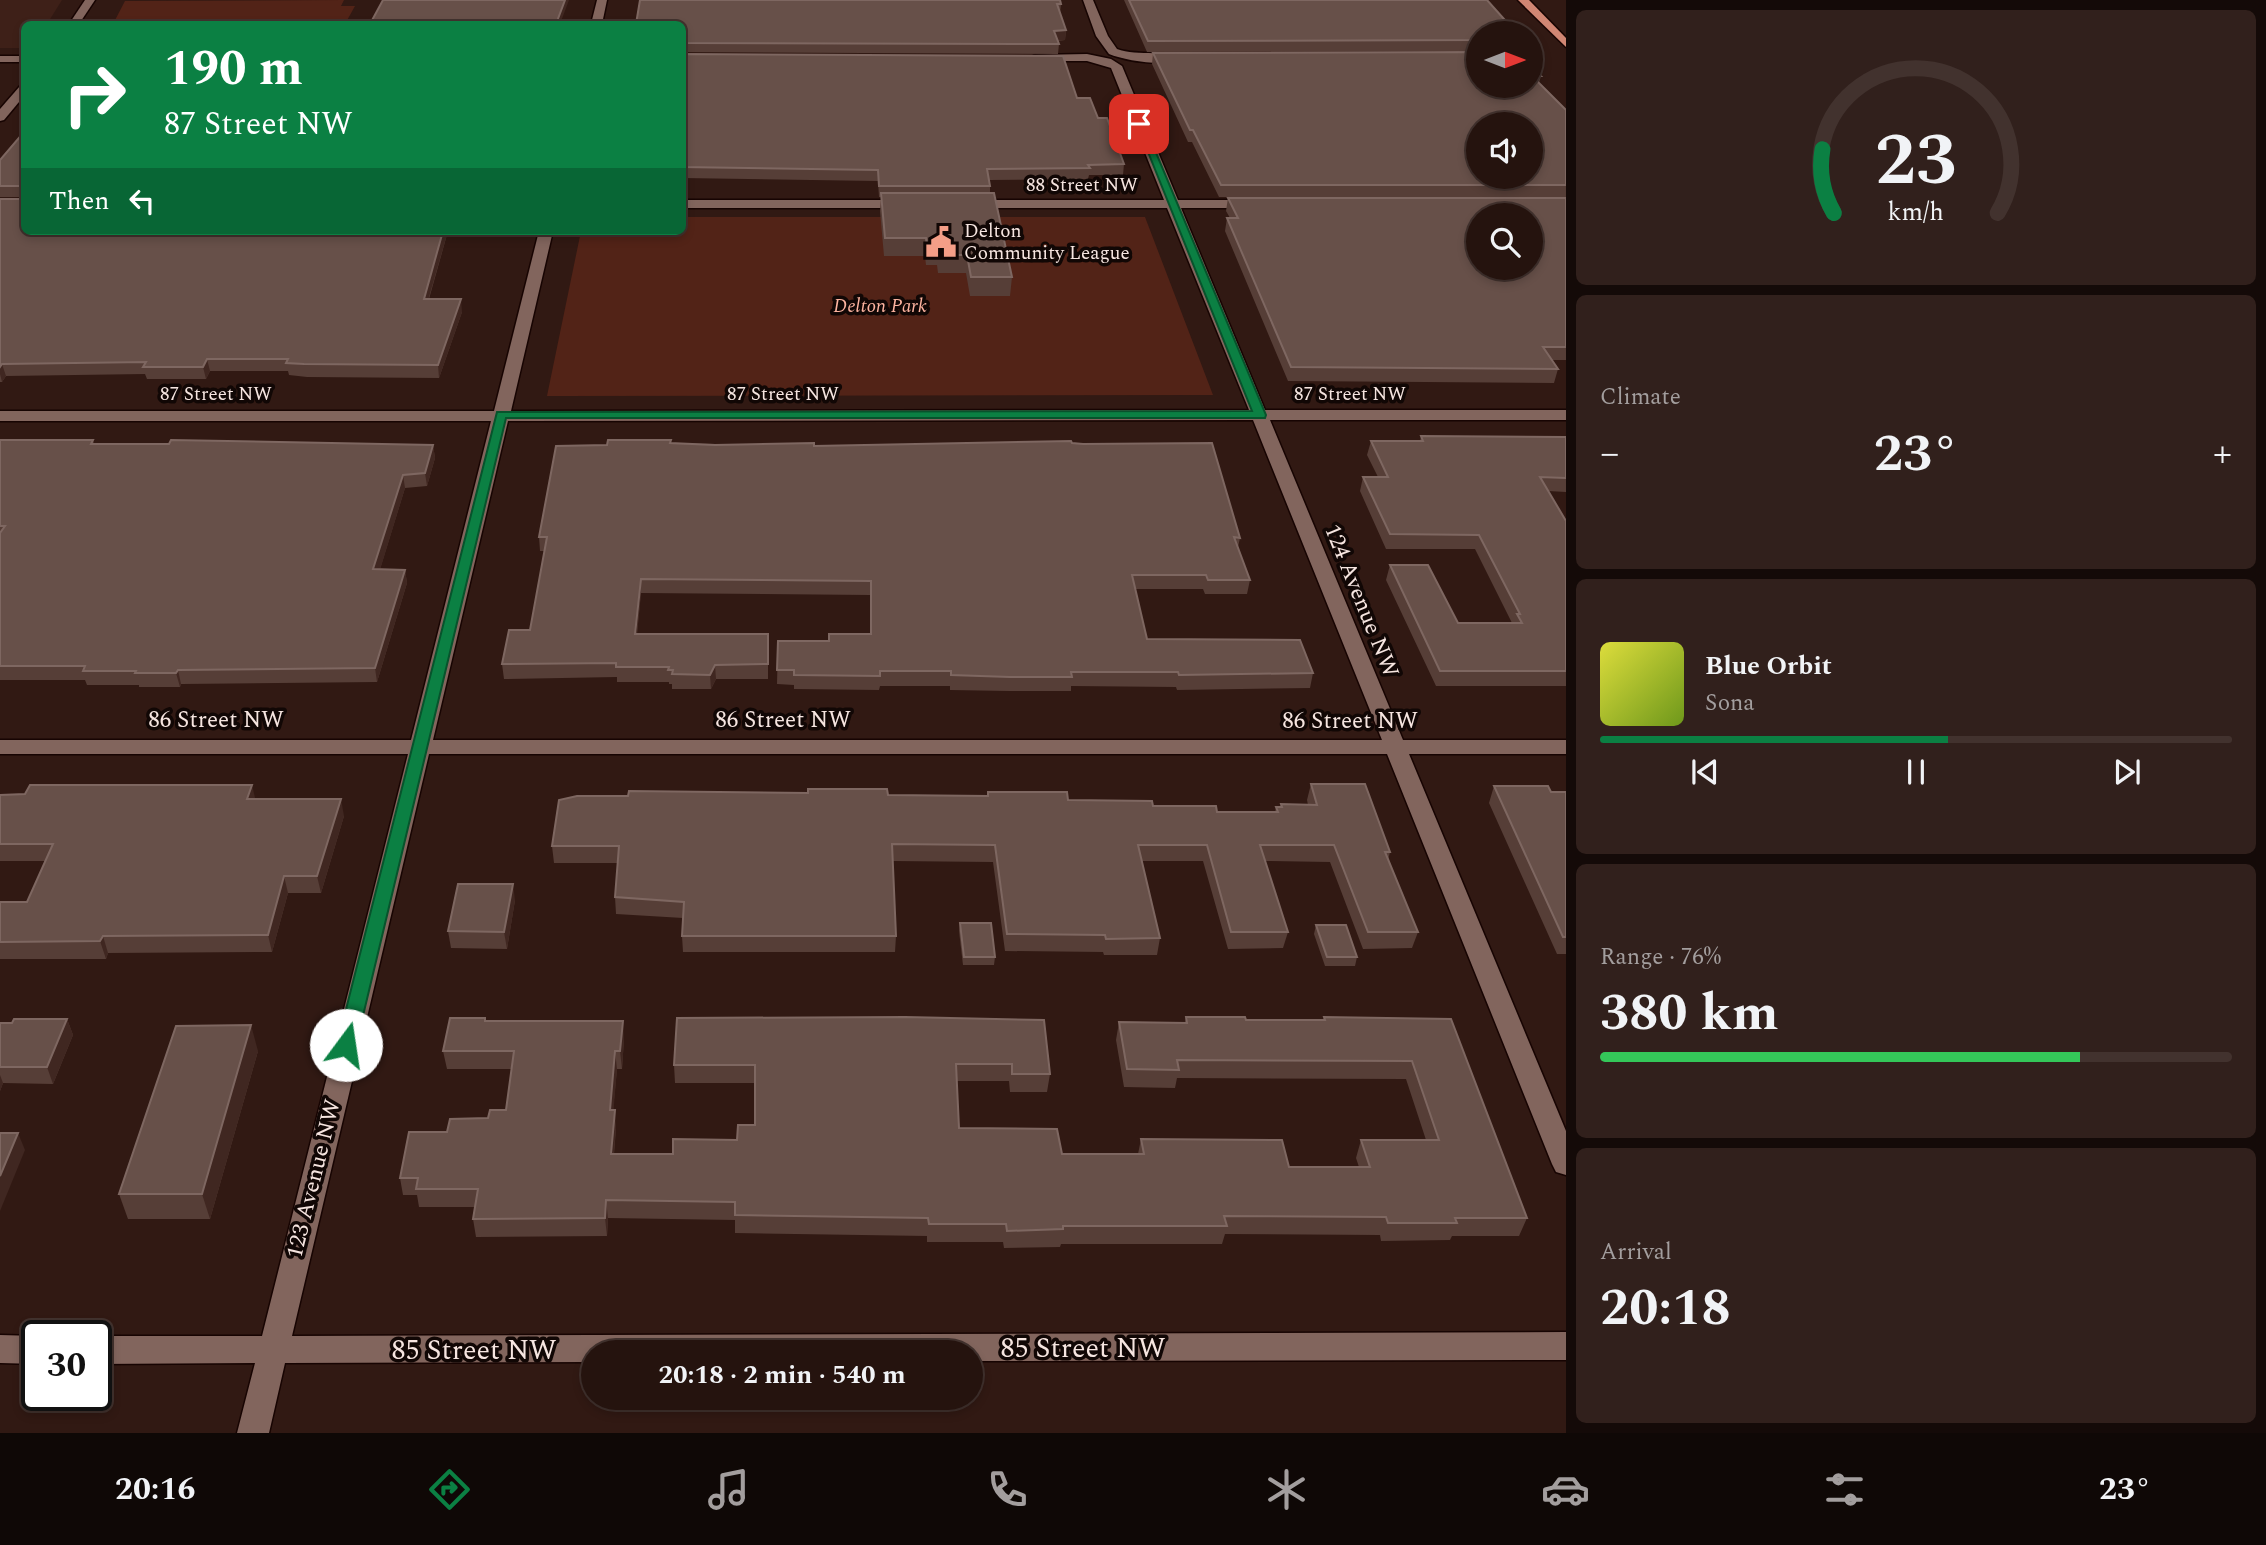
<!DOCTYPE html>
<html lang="en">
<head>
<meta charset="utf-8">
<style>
  :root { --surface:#25130e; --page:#31201c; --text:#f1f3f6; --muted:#a39e9e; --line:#42322e; --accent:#0b8043 }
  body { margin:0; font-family:Spectral,serif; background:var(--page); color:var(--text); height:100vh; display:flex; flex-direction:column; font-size:26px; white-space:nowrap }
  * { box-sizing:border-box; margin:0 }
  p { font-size:23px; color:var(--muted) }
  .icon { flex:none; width:38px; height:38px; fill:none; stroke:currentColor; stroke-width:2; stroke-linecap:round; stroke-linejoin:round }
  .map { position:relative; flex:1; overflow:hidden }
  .side { display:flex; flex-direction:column; gap:10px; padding:10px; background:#140a08; width:700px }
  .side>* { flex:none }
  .hud { position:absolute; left:21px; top:21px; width:665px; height:214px; border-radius:10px; box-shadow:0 4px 10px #0003,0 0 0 2px var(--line); background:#0b8043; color:#fff; overflow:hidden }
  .needle { width:46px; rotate:90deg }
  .buttons { position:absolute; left:1466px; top:21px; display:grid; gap:14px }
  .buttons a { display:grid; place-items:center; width:77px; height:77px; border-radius:50%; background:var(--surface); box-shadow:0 4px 10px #0003,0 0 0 2px var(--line); font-size:35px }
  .speed { position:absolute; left:21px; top:1320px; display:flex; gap:14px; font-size:35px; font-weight:700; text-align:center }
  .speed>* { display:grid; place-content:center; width:91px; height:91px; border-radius:50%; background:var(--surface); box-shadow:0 4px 10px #0003,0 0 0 2px var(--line); line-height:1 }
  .speed .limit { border:4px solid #111; border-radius:10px; background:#fff; color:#111 }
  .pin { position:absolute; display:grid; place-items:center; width:60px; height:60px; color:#fff; margin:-30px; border-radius:14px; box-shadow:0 4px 10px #0006 }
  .me { position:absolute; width:77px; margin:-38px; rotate:14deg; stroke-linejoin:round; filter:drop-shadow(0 0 5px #0008) }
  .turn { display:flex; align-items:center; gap:24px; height:147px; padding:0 28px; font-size:32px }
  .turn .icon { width:91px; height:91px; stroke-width:2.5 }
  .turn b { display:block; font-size:49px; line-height:60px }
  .then { display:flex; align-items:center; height:66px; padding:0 28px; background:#0003; gap:14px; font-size:26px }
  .big { font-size:52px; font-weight:700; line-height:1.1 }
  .side .widget { flex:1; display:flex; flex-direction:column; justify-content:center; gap:10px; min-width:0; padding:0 24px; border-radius:10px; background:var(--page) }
  .side .dial { align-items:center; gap:0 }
  .dial svg { height:182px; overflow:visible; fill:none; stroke:var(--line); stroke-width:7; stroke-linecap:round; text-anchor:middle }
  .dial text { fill:var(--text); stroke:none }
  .song { display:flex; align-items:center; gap:21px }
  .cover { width:84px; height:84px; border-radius:10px; background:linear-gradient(135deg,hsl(60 70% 55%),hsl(80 70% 35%)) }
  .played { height:7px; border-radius:4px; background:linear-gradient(90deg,var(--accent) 55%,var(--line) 55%) }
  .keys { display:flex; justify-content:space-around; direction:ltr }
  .heat { display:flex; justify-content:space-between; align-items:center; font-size:38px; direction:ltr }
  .charge { height:10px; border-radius:5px; background:linear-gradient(90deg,#34c759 76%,var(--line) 0) }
  .trip { position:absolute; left:581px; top:1340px; width:402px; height:70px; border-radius:35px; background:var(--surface); box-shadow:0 4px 10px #0003,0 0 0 2px var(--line); font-weight:700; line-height:70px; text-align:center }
  .dock { display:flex; height:112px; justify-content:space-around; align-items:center; background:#0f0806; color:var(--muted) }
  .dock .icon { width:49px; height:49px }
  .dock .selected { color:var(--accent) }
  .dock b { font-size:32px; color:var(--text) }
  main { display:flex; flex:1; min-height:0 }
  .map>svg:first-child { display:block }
  .built { fill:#3e2018 }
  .green { fill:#522317 }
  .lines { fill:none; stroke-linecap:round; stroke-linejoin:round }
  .minor-casing { stroke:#170402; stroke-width:3 }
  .tertiary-casing { stroke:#170402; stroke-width:3 }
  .motorway-casing { stroke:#170402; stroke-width:3 }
  .minor { fill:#82655d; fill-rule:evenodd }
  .tertiary { fill:#82655d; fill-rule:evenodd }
  .motorway { fill:#d08673; fill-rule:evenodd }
  .wall { fill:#563e37 }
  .shaded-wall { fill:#402721 }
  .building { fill:#675049; stroke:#7e6761; stroke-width:2; fill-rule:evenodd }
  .route { fill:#0b8043; stroke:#07532c; stroke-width:2 }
  .labels { text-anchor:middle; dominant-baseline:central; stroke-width:7; stroke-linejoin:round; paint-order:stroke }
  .far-street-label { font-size:19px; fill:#f6e5e0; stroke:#110705 }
  .far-poi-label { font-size:19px; fill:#f6e5e0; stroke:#110705; text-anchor:start }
  .far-park-label { font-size:19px; font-style:italic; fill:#feb4a0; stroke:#110705 }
  .street-label { font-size:23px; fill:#f6e5e0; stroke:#110705 }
  .near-street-label { font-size:28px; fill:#f6e5e0; stroke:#110705 }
</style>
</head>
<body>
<main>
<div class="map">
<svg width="1566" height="1433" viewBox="0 0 1566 1433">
  <rect width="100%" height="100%" fill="#311913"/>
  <path class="built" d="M0,0H62L47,24H24V48H0Z"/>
  <g class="green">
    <path d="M344,0L341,6H355L345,24H113L125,1Z"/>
    <path d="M683,217H1145L1213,395L547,396L581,231H682Z"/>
  </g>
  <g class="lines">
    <defs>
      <g id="minor">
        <path d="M597,0H607L602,24H591Z"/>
        <path d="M1083,0H1093L1108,36L1117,49C1137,57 1172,49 1185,58C1170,68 1126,61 1109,54L1096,36Z"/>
        <path d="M1087,54L1111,59L1122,66L1178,200H1254L1261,204L1254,208H1181L1265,410H1566V420H1270L1403,740H1566V754H1409L1566,1131V1175L1556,1172L1552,1164L1387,754H429L292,1336L1566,1332V1360L971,1361V1353H593V1362L285,1363L269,1433H237L255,1363L96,1364V1336H262L408,754H0V740H411L491,421H0V411H494L539,231H553L511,411L1249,410L1167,208H968L961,204L968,200H1164L1111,68L1087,61H1035L1029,58L1035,55ZM1253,420L1382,740H433L508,421Z"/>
        <rect x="0" y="56" width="24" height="6"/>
        <path d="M682,200H908L915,204L908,208H682Z"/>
        <path d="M0,1335L37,1336V1364L0,1363Z"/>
      </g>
      <g id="tertiary">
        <path d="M85,0H95L79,24H69Z"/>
        <path d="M20,86H24V96L4,120L0,121V109Z"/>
      </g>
      <path id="motorway" d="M1518,0H1529L1566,38V47Z"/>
    </defs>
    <use href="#minor" class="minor-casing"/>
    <use href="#tertiary" class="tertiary-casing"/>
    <use href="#motorway" class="motorway-casing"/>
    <use href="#minor" class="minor"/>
    <use href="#tertiary" class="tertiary"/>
    <use href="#motorway" class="motorway"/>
  </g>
  <g class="wall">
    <path d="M1124,0H1487L1479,33V51L1147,52Z"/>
    <path d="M1061,4L1060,13L1066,30L1065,40L1058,41L1059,44L1058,54L682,52V24Z"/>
    <path d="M1153,53L1531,65L1541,76L1539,83L1566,110V197H1219L1192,142H1188L1152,64Z"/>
    <path d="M682,54L1077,98L1098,118L1124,164L1123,175H1089L1088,179L989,180L990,186V193L1012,277L1010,296H970L966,273H938L937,265H926L925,256H884L880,211L881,197H879L878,181L682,178Z"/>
    <path d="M24,132V231H448L429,299L462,312L439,378L307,377L289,375L288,371H210L206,379H147L145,374L6,376L2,382H0V199H21V197H0V160Z"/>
    <path d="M1228,198H1566V360H1552L1558,369L1554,383L1288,381L1225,231L1227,218H1230L1226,211Z"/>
    <path d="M1421,436L1566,437V492L1548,491L1566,521V686H1436L1386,580L1390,565L1458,623H1512L1475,549H1386L1360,491L1363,477H1378L1367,455L1371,441H1420Z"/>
    <path d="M0,440H93L94,444L433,445L435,458L427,486L405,488L380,569L405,570L407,583L377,682L181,684L180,687H139V685H87L85,680H0Z"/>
    <path d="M671,443L814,446L1072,443L1240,538L1238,547L1250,580L1247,594H1205L1203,589H1135L1147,639L1313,673L1310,688L1177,690L1176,687L1071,686V691H1009L950,690V686H880L879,690L794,689V685L777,684L778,641H829L870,634V595L641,593L637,634H768V679H716L711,689H672V684H669V682H617V677L504,679L502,664L530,630L545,551H540L539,537Z"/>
    <path d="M1311,784L1390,852L1388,860L1418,932L1412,948L1363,949L1330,862L1265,861L1288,932L1283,948L1228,949L1203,861H1142L1160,938L1157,955H1104L1103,952L1005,951L993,862L892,861L896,936L895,952H683L682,936L683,918L616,914L615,897L618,863H554L552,846L888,795L988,796V792L1068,800L1217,812H1275L1276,807H1280L1281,804L1308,805L1307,800Z"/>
    <path d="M1494,786L1551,792H1566V954H1557L1489,803Z"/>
    <path d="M0,795L256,799L344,816L321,893H288L272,952L108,953L106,959H0V902H27L46,861H0Z"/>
    <path d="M515,900L507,949L451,948L448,931Z"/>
    <path d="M960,923L995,957L994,965H963L959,931Z"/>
    <path d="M1316,925L1357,957L1355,966H1325L1314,934Z"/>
    <path d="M905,1017L1050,1074L1047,1092H1010L1009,1081H957L959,1128L1062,1154H1138L1141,1139L1289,1167H1359L1356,1158L1361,1140H1426L1406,1079L1177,1078L1175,1088L1124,1087L1116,1040L1119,1022L1185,1023L1186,1017L1246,1020H1323L1324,1017L1451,1019L1527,1218L1519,1236H1452L1450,1240L1381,1241L1380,1235L1225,1234L1222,1244H1061L1060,1247L1004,1248L1003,1242H927V1236L735,1233V1220L608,1218L607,1236L476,1237L473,1219L475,1207H419L417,1195H403L400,1178L447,1132L488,1118L506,1110L512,1069H447L443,1051L486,1021L624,1039L622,1069H617L613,1110L616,1128L614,1154H673L737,1140L755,1125V1083H675L674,1065Z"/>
    <path d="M67,1019L73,1035L53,1084L3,1083L0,1091V1023Z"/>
    <path d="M258,1051L210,1219H128L119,1194Z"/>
  </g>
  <g class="shaded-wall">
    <path d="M565,0H569L560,24H556Z"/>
    <path d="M1512,28L1511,33H1498L1499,29Z"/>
    <path d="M1066,30L1065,40L1053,41L1054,31Z"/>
    <path d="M443,231H448L425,311L424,299Z"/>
    <path d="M461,299L462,312L439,378L438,365Z"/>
    <path d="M207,359L210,371L206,379L203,367Z"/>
    <path d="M2,364L6,376L2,382L0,374V367Z"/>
    <path d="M433,445L435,458L427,486L425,473Z"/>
    <path d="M403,475L405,488L376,583L373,569Z"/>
    <path d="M405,570L407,583L377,682L375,668Z"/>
    <path d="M641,579V593L635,648V634Z"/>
    <path d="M715,665L716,679L711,689L710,675Z"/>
    <path d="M178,670L181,684L180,687L176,673Z"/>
    <path d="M252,785L256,802L247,799Z"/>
    <path d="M341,799L344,816L321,893L317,876Z"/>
    <path d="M284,876L288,893L272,952L268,935Z"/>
    <path d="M513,884L515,900L507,949L504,932Z"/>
    <path d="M103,936L108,953L106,959L100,941Z"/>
    <path d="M67,1019L73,1035L53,1084L47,1067Z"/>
    <path d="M623,1021L624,1039L622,1069L620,1051Z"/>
    <path d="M251,1025L258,1051L210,1219L202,1194Z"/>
    <path d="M615,1051L617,1069L612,1128L610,1110Z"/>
    <path d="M0,1075L3,1083L0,1091Z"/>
    <path d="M615,1110L616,1128L612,1172L611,1154Z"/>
    <path d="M18,1133L25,1150L0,1211V1176Z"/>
    <path d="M606,1200L608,1218L607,1236L605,1218Z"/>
  </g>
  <g class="building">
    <path d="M383,0H565L556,24H370Z"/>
    <path d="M640,0H1060L1061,4H1057L1066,30L1054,31L1059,44L682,43V24H636Z"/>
    <path d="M1129,0H1487L1512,28L1499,29L1503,33H1479V40L1148,41Z"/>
    <path d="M1479,52V86H1531V65L1541,76H1532L1566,110V185H1221L1193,130H1190L1153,53ZM1479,124H1531V177H1479Z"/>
    <path d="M682,54L1063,56L1077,98H1090L1098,118H1107L1124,164L1088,165L1090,168L987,169L990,186H879L878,170L682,167Z"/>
    <path d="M24,132V231H443L424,299H461L438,365L304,364L286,363L288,359H207L203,367H143L146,362L2,364L0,367V199H21L24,189L21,186H0V160Z"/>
    <path d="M881,193H994L1012,277H971L967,255H940L938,247H927L926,238H885Z"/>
    <path d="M1228,198H1566V347H1543L1558,369L1291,367L1227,218H1238ZM1479,215H1531V268H1479Z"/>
    <path d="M1421,436L1566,437V478L1540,477L1566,521V671H1440L1390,565H1428L1458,623H1522L1517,614H1520L1479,535L1390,534L1363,477H1388L1371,441H1423Z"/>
    <path d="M0,440H93L91,444H169L171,440L433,445L425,473L403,475L373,569L405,570L375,668L178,670L176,673H135L136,671H83L85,666H0V533L5,526H0Z"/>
    <path d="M608,440H671L670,443L715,445L814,443V446L1071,441L1072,443L1083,444L1212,443L1240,538L1234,537L1250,580H1208L1206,575H1132L1147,639L1300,640L1313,673L1179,675L1178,672H1071L1072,677H1010L951,675V671H880V676L794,675V670H777L778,641H829V634H871V581L641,579L635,634H768V664L715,665L710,675L672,674L673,670H668L669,667H616V663L502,664L509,630H530L547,537H539L556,446L607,445Z"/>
    <path d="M1311,784H1365L1390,852H1385L1418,932H1368L1334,845H1260L1288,932H1231L1207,845H1138L1160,938L1106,939L1105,935L1007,934L995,845L892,844L896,936H682L684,902L615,897L619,846H552L559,800L577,796H628L629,791L808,793V789H887L888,795L988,796V792H1067L1068,800L1152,801L1153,806H1216L1217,812H1278L1276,807H1282L1281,804L1317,805Z"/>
    <path d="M30,785H252L247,799H341L317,876H284L268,935L103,936L100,941L0,942V902H27L53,844H0V795L25,794Z"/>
    <path d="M1494,786H1548L1551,792H1566V937H1563Z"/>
    <path d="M458,884H513L504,932L448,931Z"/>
    <path d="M960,923H991L995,957H964Z"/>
    <path d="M1316,925H1346L1357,957H1327Z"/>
    <path d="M905,1017L1044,1020L1050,1074H1012V1064H956L959,1128L1057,1129L1062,1154H1144L1141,1139L1282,1140L1289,1167H1370L1361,1140H1439L1412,1061L1177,1060L1179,1070L1127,1069L1119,1022L1187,1023L1186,1017H1245L1246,1020H1325L1324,1017L1451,1019L1527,1218H1455L1457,1223H1388L1386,1217L1224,1216L1227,1226H1063V1229L1007,1231L1006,1224H929L928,1218L735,1215V1202L606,1200L605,1218L473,1219L478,1189H416L418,1178H400L409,1132H447L450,1119L488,1118L490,1110H506L514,1051H443L450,1018H485V1021H623L620,1051H615L610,1110H615L611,1154H673V1139L737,1140L738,1125H755V1065H674L677,1018Z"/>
    <path d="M14,1019H67L47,1067H0V1023H12Z"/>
    <path d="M251,1025L202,1194H119L176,1026Z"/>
    <path d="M0,1133H18L0,1176Z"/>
  </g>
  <path class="route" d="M1136,122L1144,124L1266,415L1265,418H506L356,1045L353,1050L346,1052L339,1050L337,1045L497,412L1252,411Z"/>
  <defs>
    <symbol id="civic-bare" viewBox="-9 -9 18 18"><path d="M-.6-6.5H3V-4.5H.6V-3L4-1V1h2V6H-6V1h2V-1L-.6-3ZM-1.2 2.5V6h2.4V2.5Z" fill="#f49e87" stroke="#110705" stroke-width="2.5" paint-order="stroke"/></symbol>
  </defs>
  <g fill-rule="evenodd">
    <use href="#civic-bare" x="919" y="220" width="44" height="44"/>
  </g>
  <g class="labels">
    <g class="far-street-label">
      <text x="1082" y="185">88 Street NW</text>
      <text x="216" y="394">87 Street NW</text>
      <text x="783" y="394">87 Street NW</text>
      <text x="1350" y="394">87 Street NW</text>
    </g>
    <g class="far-poi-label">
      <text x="964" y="231">Delton<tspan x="964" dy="22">Community League</tspan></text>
    </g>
    <g class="far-park-label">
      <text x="880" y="306">Delton Park</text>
    </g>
    <g class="street-label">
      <text transform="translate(1361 601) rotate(68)">124 Avenue NW</text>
      <text x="216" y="720">86 Street NW</text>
      <text x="783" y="720">86 Street NW</text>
      <text x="1350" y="721">86 Street NW</text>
      <text transform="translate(314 1179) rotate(-76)">123 Avenue NW</text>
    </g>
    <g class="near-street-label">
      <text x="1083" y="1348">85 Street NW</text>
      <text x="474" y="1350">85 Street NW</text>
    </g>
  </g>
</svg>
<div class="buttons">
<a><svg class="needle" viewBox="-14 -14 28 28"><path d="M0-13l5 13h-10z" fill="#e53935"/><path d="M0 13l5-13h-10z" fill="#a39e9e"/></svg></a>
<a><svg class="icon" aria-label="sound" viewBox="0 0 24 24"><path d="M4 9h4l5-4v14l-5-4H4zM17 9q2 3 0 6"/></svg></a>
<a><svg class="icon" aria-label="search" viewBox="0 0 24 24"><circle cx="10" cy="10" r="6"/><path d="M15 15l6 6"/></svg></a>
</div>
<div class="speed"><div class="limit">30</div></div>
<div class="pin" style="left:1139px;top:124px;background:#d93025"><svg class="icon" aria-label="arrive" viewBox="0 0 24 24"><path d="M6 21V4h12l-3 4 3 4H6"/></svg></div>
<svg class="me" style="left:346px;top:1045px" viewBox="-20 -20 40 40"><circle r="19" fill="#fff"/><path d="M0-13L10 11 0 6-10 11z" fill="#0b8043"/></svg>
<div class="trip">20:18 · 2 min · 540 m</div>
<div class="hud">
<div class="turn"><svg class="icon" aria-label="right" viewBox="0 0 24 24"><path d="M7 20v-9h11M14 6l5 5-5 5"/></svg><div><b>190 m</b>87 Street NW</div></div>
<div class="then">Then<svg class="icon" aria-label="left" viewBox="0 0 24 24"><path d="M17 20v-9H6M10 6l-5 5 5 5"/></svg></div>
</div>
</div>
<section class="side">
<div class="widget dial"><svg viewBox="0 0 100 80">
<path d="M14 69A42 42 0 1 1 86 69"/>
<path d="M14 69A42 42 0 0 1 9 41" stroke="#0b8043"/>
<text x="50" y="56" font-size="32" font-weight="700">23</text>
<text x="50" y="72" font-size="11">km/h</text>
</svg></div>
<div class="widget"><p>Climate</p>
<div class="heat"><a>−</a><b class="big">23°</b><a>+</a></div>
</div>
<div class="widget">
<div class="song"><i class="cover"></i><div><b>Blue Orbit</b><p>Sona</p></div></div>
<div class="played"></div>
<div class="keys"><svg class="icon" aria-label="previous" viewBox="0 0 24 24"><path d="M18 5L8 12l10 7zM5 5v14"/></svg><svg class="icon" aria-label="pause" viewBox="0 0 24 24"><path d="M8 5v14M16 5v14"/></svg><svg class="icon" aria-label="next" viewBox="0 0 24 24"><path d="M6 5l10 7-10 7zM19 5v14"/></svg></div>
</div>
<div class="widget"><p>Range · 76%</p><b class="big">380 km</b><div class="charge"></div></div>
<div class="widget"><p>Arrival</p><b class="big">20:18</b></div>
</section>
</main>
<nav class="dock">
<b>20:16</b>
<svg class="icon selected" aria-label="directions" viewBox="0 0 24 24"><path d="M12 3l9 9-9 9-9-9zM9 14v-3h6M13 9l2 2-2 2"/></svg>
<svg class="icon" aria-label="music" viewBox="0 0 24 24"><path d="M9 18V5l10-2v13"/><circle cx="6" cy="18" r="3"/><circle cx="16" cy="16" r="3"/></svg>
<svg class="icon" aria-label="phone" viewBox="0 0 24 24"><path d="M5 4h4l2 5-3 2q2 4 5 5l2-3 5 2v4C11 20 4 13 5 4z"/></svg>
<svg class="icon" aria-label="climate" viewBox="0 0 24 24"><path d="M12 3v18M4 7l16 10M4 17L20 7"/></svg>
<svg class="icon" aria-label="car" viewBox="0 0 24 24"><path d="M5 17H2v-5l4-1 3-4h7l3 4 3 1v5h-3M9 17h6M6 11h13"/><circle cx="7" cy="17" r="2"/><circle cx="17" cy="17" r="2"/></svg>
<svg class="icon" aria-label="filters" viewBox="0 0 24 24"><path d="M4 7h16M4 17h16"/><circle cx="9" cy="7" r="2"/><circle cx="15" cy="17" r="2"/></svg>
<b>23°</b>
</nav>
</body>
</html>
